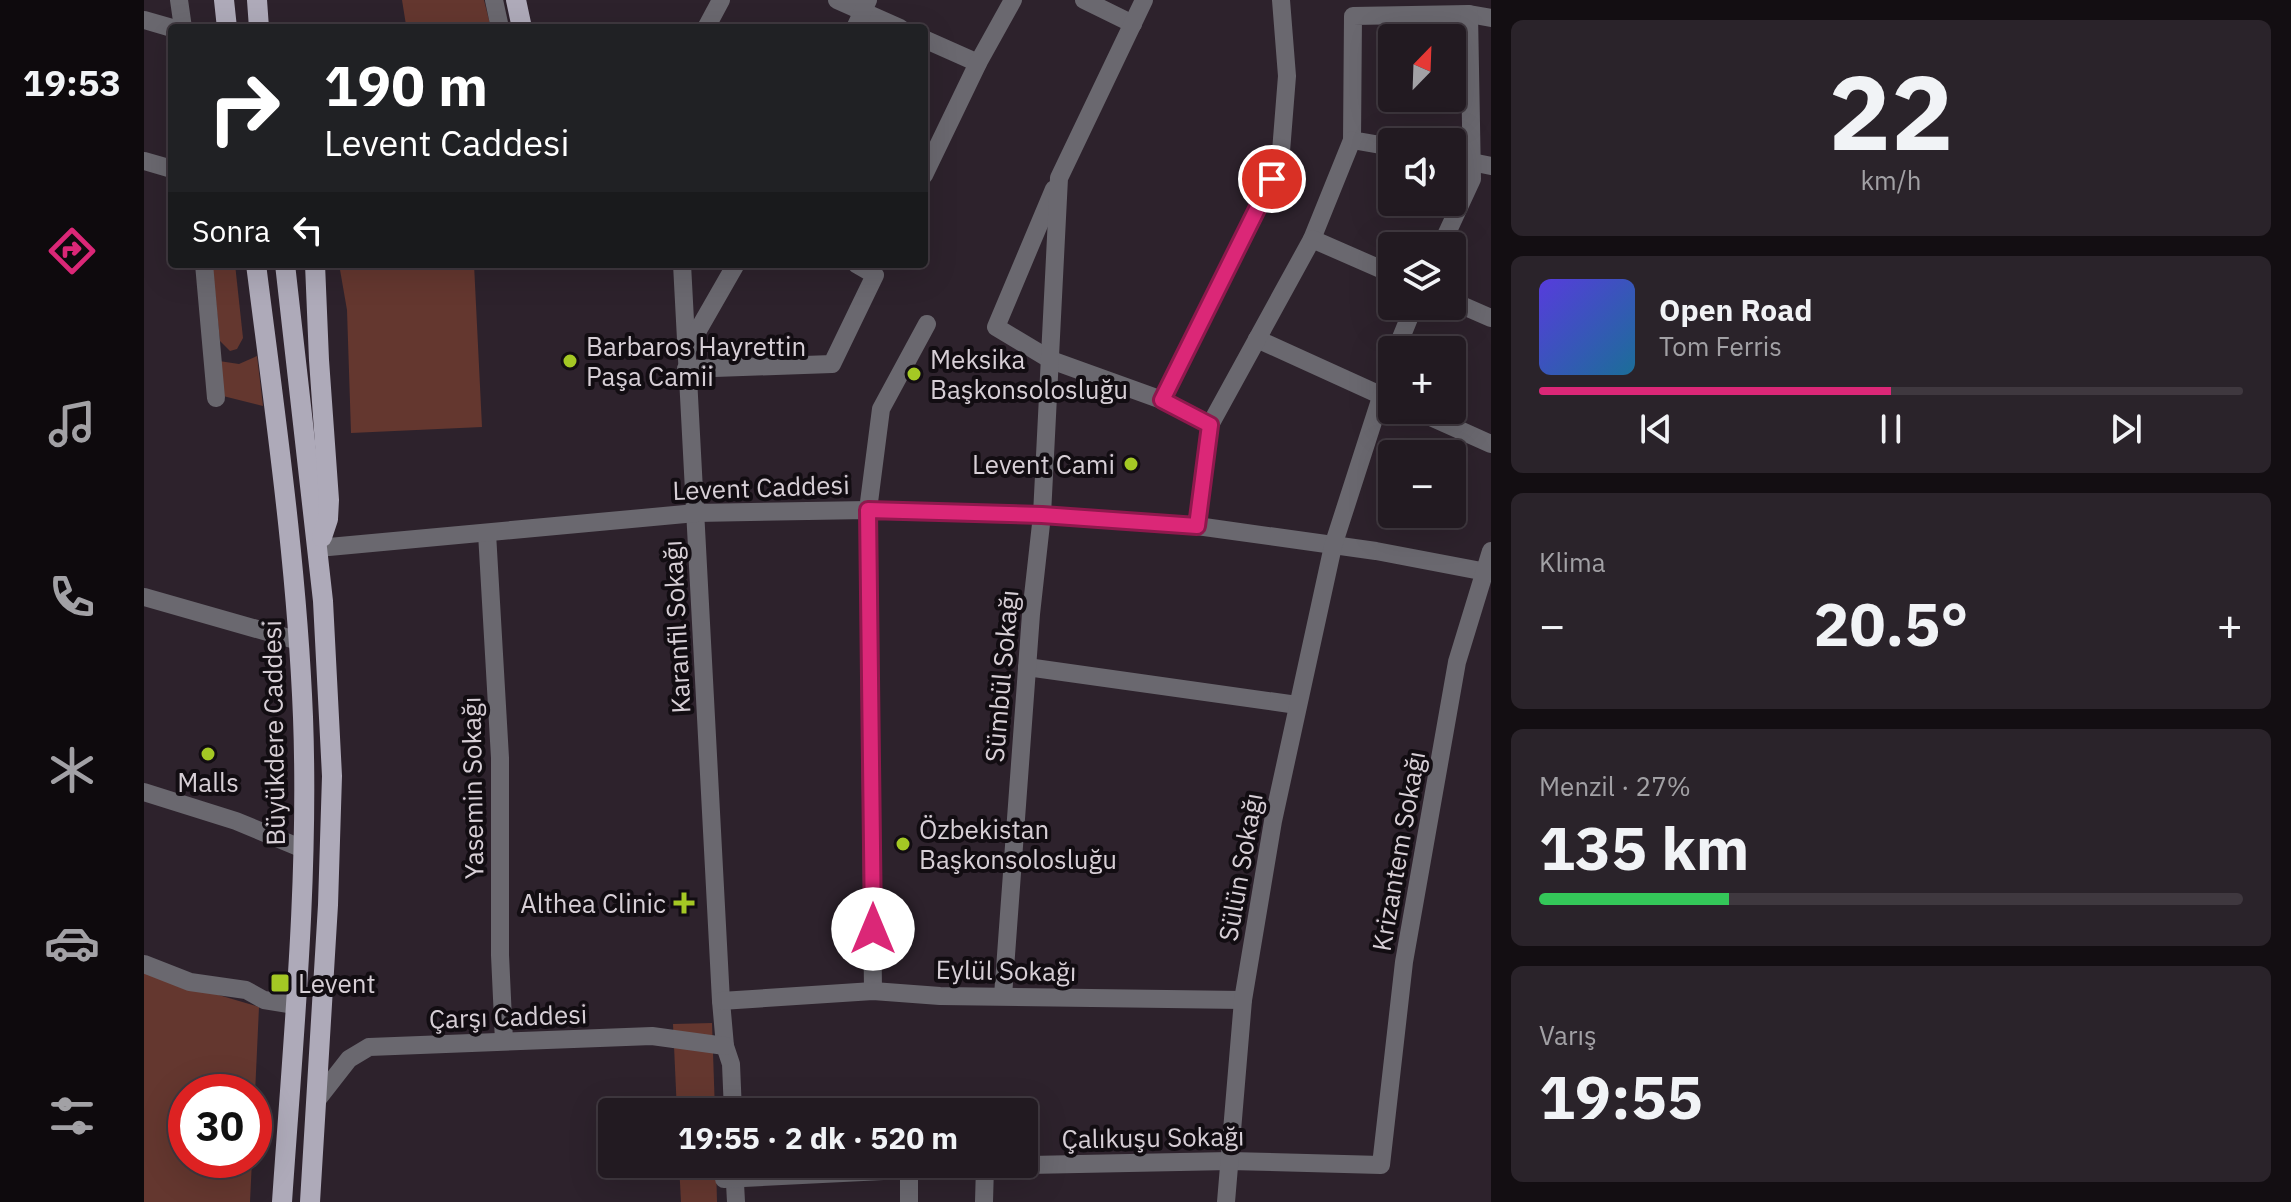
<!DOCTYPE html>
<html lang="tr">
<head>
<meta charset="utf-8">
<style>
  :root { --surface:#221a21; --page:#2a232a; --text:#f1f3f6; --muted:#a2a1a5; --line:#3f383f; --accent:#db2777 }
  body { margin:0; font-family:"IBM Plex Sans",sans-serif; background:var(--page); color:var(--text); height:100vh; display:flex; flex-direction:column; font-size:30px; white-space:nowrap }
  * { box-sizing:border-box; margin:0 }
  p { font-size:26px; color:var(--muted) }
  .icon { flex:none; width:44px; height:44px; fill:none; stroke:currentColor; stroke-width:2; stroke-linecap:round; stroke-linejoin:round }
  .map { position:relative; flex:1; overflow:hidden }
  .panel { display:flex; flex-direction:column; gap:20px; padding:20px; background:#130e12; width:800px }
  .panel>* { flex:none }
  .hud { position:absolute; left:24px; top:24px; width:760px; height:244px; border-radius:8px; box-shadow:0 8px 32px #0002,0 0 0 2px var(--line); background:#202124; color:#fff; overflow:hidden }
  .needle { width:52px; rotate:23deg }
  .fabs { position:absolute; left:1234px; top:24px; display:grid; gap:16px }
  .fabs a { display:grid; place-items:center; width:88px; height:88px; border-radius:8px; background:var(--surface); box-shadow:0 8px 32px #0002,0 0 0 2px var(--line); font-size:40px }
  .speed { position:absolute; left:24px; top:1074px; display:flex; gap:16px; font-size:40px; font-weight:700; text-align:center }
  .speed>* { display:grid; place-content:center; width:104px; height:104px; border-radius:50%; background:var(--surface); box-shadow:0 8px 32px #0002,0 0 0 2px var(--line); line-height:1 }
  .speed .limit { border:12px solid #d22; background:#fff; color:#111 }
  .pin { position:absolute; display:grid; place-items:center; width:68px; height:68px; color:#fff; margin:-34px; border:4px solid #fff; border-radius:50%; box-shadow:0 2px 8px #0007 }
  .me { position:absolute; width:88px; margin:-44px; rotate:0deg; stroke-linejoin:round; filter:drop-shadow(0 0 6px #0008) }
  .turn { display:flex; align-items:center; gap:28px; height:168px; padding:0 24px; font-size:36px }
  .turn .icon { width:104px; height:104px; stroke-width:2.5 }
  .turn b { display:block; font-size:56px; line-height:68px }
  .then { display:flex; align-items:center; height:76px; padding:0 24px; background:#0003; gap:16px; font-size:30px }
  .big { font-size:60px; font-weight:700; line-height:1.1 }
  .panel .widget { flex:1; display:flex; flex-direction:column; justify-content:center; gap:12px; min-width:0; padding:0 28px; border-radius:12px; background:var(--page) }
  .panel .dial { align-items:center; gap:0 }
  .dial b { font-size:104px; line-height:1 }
  .song { display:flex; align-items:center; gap:24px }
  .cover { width:96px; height:96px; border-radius:12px; background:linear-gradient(135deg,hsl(250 70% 55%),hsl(200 70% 35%)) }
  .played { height:8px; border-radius:4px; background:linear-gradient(90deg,var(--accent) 50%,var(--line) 50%) }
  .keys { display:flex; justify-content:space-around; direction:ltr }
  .heat { display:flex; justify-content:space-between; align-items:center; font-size:44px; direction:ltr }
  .charge { height:12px; border-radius:6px; background:linear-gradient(90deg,#34c759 27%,var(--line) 0) }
  .trip { position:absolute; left:454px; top:1098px; width:440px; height:80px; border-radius:8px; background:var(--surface); box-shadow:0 8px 32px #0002,0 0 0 2px var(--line); font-weight:700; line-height:80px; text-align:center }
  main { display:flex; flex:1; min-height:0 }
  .tab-bar { display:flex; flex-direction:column; width:144px; justify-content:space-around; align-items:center; background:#0e0a0d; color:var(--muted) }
  .tab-bar .icon { width:56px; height:56px }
  .tab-bar .active { color:var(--accent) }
  .tab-bar b { font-size:36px; color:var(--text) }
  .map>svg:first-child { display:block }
  .green { fill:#64372f }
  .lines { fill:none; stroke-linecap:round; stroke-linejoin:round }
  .minor { stroke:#6a686f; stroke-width:18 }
  .major { stroke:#aeaab9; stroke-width:20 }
  .route-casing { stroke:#8e194d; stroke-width:20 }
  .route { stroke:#db2777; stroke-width:14 }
  .poi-dot { fill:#a4c824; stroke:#120d12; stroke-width:3 }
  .labels { text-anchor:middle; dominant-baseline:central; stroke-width:8; stroke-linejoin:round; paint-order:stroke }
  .poi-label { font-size:26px; fill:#d7cfd6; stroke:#120d12; text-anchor:start }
  .street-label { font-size:26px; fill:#d7cfd6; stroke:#120d12 }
</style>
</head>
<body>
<main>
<nav class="tab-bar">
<b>19:53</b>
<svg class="icon active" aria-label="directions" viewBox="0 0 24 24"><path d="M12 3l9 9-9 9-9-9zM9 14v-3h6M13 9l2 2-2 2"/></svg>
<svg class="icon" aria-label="music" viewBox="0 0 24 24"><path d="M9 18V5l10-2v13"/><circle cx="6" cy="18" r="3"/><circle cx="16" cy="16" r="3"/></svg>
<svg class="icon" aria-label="phone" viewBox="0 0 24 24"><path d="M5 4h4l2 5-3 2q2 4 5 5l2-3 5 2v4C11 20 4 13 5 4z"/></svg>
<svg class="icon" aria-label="climate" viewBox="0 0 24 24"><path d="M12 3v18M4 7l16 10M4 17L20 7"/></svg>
<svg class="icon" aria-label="car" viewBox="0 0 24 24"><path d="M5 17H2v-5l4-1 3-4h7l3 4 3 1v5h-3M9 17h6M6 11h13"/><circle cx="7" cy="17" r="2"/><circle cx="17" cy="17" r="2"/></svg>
<svg class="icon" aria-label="filters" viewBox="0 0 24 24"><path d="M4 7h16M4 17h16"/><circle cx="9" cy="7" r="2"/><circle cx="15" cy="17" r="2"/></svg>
</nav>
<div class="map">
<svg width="1347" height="1202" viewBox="0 0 1347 1202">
  <rect width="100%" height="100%" fill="#2d222c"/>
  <g class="green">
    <path d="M258,0H340L347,28H261L262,25Z"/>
    <path d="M68,264H91L99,338L93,349L86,351L76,341Z"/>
    <path d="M195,264H330L338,427L207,433L203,310Z"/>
    <path d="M113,356L119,406L79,396L75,361L95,364Z"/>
    <path d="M0,973L115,1007L110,1116V1092H42V1160H108L106,1202H0Z"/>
    <path d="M568,1023L571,1112H533L529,1024Z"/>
    <path d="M535,1164H572L573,1202H537Z"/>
  </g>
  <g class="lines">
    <g class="minor">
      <path d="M35,0L39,28"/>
      <path d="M350,0L356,28"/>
      <path d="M693,0L756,28"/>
      <path d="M940,0L989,24"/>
      <path d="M0,20L28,28"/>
      <path d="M562,28L577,0"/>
      <path d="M711,28L724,0"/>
      <path d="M780,39L834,63"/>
      <path d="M1248,147L1208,140L1209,16L1325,14L1347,18"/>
      <path d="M1308,158L1347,166"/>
      <path d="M0,161L28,169"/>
      <path d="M780,175L834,63L869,0"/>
      <path d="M910,189L852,327L907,360L1018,400L1066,425L1053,526"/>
      <path d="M1168,239L1208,140"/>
      <path d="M1297,246L1328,179L1325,14"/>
      <path d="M60,264L72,398"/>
      <path d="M538,264L577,1001L581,1046L587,1064L589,1112"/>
      <path d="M1308,301L1347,318"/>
      <path d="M1113,339L1245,399"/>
      <path d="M1252,350L1270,306"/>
      <path d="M541,353L592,264"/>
      <path d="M542,369L688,364L731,275L712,264"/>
      <path d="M1018,400L1136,164L1143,76L1137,0"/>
      <path d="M1271,410L1347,444"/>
      <path d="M1066,425L1168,239L1248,274"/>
      <path d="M343,533L356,758V955L360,1041"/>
      <path d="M174,548L552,513L724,510L898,515L1053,526L1232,551L1347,573"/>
      <path d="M0,597L155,641"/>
      <path d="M883,667L1153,705"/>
      <path d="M0,792L92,821L159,849"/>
      <path d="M0,964L46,982L102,990L120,1000L151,1005"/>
      <path d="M729,991L724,510L737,409L783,324"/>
      <path d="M859,996L887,614L898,515L915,178L1000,0"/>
      <path d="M577,1001L729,991L796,996L1099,1000"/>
      <path d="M173,1100L205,1059L225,1047L508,1036L581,1046"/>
      <path d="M590,1164L592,1202"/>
      <path d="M765,1172V1202"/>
      <path d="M580,1179L841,1166L1086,1161L1237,1165L1260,962L1313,662L1347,551"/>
      <path d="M840,1202L841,1166"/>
      <path d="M1082,1202L1099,1000L1129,821L1189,546L1248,363"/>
    </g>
    <g class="major">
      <path d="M80,0L83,28"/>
      <path d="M113,0L115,28"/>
      <path d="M372,0L378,28"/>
      <path d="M112,264C131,414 153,565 159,717C165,878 149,1041 138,1202"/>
      <path d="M141,264L179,601L188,776L184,905L166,1202"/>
      <path d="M171,264L175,360L185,500L184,519L178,537"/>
    </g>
  </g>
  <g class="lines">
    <defs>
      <path id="route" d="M729,929L724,510L898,515L1053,526L1066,425L1018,400L1128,179"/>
    </defs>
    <use href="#route" class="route-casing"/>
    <use href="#route" class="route"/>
  </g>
  <g class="poi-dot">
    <circle cx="426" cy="361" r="8"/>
    <circle cx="770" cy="374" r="8"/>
    <circle cx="987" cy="464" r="8"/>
    <circle cx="64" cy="754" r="8"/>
    <circle cx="759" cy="844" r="8"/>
    <path d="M536 891h8v8h8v8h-8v8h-8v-8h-8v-8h8z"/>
    <rect x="126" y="973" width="20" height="20" rx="4"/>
  </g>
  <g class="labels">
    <g class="poi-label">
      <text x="442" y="346">Barbaros Hayrettin<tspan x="442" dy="30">Paşa Camii</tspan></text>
      <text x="786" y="359">Meksika<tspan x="786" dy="30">Başkonsolosluğu</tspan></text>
      <text x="971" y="464" text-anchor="end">Levent Cami</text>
      <text x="64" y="782" text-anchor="middle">Malls</text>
      <text x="775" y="829">Özbekistan<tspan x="775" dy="30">Başkonsolosluğu</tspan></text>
      <text x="522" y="903" text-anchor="end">Althea Clinic</text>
      <text x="154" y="983">Levent</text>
    </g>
    <g class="street-label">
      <text transform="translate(617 487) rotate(-2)">Levent Caddesi</text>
      <text transform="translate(532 627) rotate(-93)">Karanfil Sokağı</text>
      <text transform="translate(857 676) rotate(-85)">Sümbül Sokağı</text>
      <text transform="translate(129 733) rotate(-91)">Büyükdere Caddesi</text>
      <text transform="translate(328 788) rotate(-91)">Yasemin Sokağı</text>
      <text transform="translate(1254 851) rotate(-80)">Krizantem Sokağı</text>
      <text transform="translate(1096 867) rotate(-80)">Sülün Sokağı</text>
      <text transform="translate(862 970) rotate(1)">Eylül Sokağı</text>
      <text transform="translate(364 1016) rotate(-2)">Çarşı Caddesi</text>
      <text transform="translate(1009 1137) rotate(-1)">Çalıkuşu Sokağı</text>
    </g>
  </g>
</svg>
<div class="fabs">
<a><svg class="needle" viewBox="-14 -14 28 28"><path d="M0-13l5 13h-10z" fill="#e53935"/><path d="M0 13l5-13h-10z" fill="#a2a1a5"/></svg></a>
<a><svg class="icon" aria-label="sound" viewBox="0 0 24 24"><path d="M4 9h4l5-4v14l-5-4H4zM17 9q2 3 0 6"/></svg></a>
<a><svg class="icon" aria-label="layers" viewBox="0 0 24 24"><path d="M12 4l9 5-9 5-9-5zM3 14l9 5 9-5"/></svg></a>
<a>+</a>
<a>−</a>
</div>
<div class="speed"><div class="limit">30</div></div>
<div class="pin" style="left:1128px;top:179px;background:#d93025"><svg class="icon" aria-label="arrive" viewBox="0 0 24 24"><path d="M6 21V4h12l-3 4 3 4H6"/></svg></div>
<svg class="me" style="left:729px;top:929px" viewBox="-20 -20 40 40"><circle r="19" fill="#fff"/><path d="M0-13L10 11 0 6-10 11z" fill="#db2777"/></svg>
<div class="trip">19:55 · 2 dk · 520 m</div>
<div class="hud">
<div class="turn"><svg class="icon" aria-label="right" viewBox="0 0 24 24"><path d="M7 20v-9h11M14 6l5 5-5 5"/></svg><div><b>190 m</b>Levent Caddesi</div></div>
<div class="then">Sonra<svg class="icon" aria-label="left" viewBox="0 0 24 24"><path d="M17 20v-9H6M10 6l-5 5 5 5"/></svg></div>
</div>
</div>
<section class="panel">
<div class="widget dial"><b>22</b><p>km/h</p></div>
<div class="widget">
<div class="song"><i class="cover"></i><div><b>Open Road</b><p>Tom Ferris</p></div></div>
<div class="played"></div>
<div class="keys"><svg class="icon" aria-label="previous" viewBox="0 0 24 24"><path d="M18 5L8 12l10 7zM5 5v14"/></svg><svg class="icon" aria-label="pause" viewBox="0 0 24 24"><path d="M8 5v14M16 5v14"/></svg><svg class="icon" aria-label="next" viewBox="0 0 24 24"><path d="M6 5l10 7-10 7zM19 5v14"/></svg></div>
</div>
<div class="widget"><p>Klima</p>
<div class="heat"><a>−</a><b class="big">20.5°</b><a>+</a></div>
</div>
<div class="widget"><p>Menzil · 27%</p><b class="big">135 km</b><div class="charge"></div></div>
<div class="widget"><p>Varış</p><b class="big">19:55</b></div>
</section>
</main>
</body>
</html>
